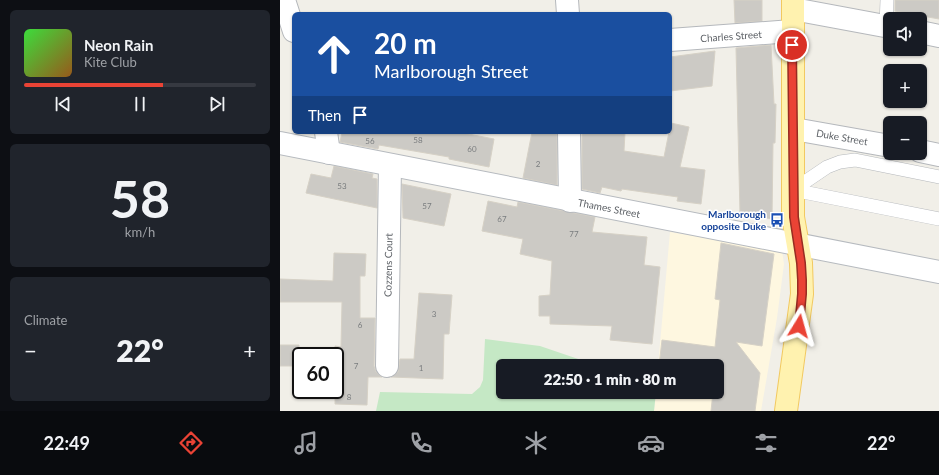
<!DOCTYPE html>
<html lang="en">
<head>
<meta charset="utf-8">
<style>
  :root { --surface:#171b24; --page:#20242c; --text:#f1f3f6; --muted:#9ea1a6; --line:#363941; --accent:#ea4335 }
  body { margin:0; font-family:Lato,sans-serif; background:var(--page); color:var(--text); height:100vh; display:flex; flex-direction:column; font-size:15px; white-space:nowrap }
  * { box-sizing:border-box; margin:0 }
  p { font-size:13px; color:var(--muted) }
  .icon { flex:none; width:22px; height:22px; fill:none; stroke:currentColor; stroke-width:2; stroke-linecap:round; stroke-linejoin:round }
  .map { position:relative; flex:1; overflow:hidden }
  .side { display:flex; flex-direction:column; gap:10px; padding:10px; background:#0d0f14; width:280px }
  .side>* { flex:none }
  .hud { position:absolute; left:12px; top:12px; width:380px; height:122px; border-radius:6px; box-shadow:0 1px 3px #0004; background:#1a4fa0; color:#fff; overflow:hidden }
  .controls { position:absolute; left:603px; top:12px; display:grid; gap:8px }
  .controls a { display:grid; place-items:center; width:44px; height:44px; border-radius:6px; background:var(--surface); box-shadow:0 1px 3px #0004; font-size:20px }
  .speed { position:absolute; left:12px; top:347px; display:flex; gap:8px; font-size:20px; font-weight:700; text-align:center }
  .speed>* { display:grid; place-content:center; width:52px; height:52px; border-radius:50%; background:var(--surface); box-shadow:0 1px 3px #0004; line-height:1 }
  .speed .limit { border:2px solid #111; border-radius:6px; background:#fff; color:#111 }
  .pin { position:absolute; display:grid; place-items:center; width:34px; height:34px; color:#fff; margin:-17px; border:2px solid #fff; border-radius:50%; box-shadow:0 1px 4px #0007 }
  .me { position:absolute; width:44px; margin:-22px; rotate:8deg; stroke-linejoin:round; filter:drop-shadow(0 0 3px #0008) }
  .turn { display:flex; align-items:center; gap:14px; height:84px; padding:0 16px; font-size:18px }
  .turn .icon { width:52px; height:52px; stroke-width:2.5 }
  .turn b { display:block; font-size:28px; line-height:34px }
  .then { display:flex; align-items:center; height:38px; padding:0 16px; background:#0003; gap:8px; font-size:15px }
  .big { font-size:30px; font-weight:800; line-height:1.1 }
  .side .tile { flex:1; display:flex; flex-direction:column; justify-content:center; gap:6px; min-width:0; padding:0 14px; border-radius:6px; background:var(--page) }
  .side .dial { align-items:center; gap:0 }
  .dial b { font-size:52px; line-height:1 }
  .song { display:flex; align-items:center; gap:12px }
  .cover { width:48px; height:48px; border-radius:6px; background:linear-gradient(135deg,hsl(120 70% 55%),hsl(30 70% 35%)) }
  .played { height:4px; border-radius:2px; background:linear-gradient(90deg,var(--accent) 60%,var(--line) 60%) }
  .keys { display:flex; justify-content:space-around; direction:ltr }
  .heat { display:flex; justify-content:space-between; align-items:center; font-size:22px; direction:ltr }
  .trip { position:absolute; left:216px; top:359px; width:228px; height:40px; border-radius:6px; background:var(--surface); box-shadow:0 1px 3px #0004; font-weight:800; line-height:40px; text-align:center }
  .tabs { display:flex; height:64px; justify-content:space-around; align-items:center; background:#090b0e; color:var(--muted) }
  .tabs .icon { width:28px; height:28px }
  .tabs .on { color:var(--accent) }
  .tabs b { font-size:18px; color:var(--text) }
  main { display:flex; flex:1; min-height:0 }
  .map>svg:first-child { display:block }
  .commercial { fill:#fef7e0 }
  .green { fill:#c5e8c5 }
  .building { fill:#cccac5; stroke:#d6d1c6 }
  .lines { fill:none; stroke-linecap:round; stroke-linejoin:round }
  .service-casing { stroke:#b5b8bc; stroke-width:14 }
  .minor-casing { stroke:#b5b8bc; stroke-width:24 }
  .secondary-casing { stroke:#b6babf; stroke-width:24 }
  .primary-casing { stroke:#f2c960; stroke-width:24 }
  .service { stroke:#fff; stroke-width:13 }
  .minor { stroke:#fff; stroke-width:22 }
  .secondary { stroke:#fff; stroke-width:22 }
  .primary { stroke:#fff2af; stroke-width:22 }
  .route-casing { stroke:#982c22; stroke-width:10 }
  .route { stroke:#ea4335; stroke-width:7 }
  .labels { text-anchor:middle; dominant-baseline:central; stroke-width:3; stroke-linejoin:round; paint-order:stroke }
  .number-label { font-size:8px; fill:#7a7d7f }
  .street-label { font-size:10px; fill:#5f6368; stroke:#fff }
  .transit-label { font-size:10px; font-weight:bold; fill:#164399; stroke:#fff; text-anchor:end }
</style>
</head>
<body>
<main>
<section class="side">
<div class="tile">
<div class="song"><i class="cover"></i><div><b>Neon Rain</b><p>Kite Club</p></div></div>
<div class="played"></div>
<div class="keys"><svg class="icon" aria-label="previous" viewBox="0 0 24 24"><path d="M18 5L8 12l10 7zM5 5v14"/></svg><svg class="icon" aria-label="pause" viewBox="0 0 24 24"><path d="M8 5v14M16 5v14"/></svg><svg class="icon" aria-label="next" viewBox="0 0 24 24"><path d="M6 5l10 7-10 7zM19 5v14"/></svg></div>
</div>
<div class="tile dial"><b>58</b><p>km/h</p></div>
<div class="tile"><p>Climate</p>
<div class="heat"><a>−</a><b class="big">22°</b><a>+</a></div>
</div>
</section>
<div class="map">
<svg width="659" height="411" viewBox="0 0 659 411">
  <rect width="100%" height="100%" fill="#f1efe8"/>
  <path class="commercial" d="M390,232L502,251L504,264L497,318L481,411H374L376,392H437V366H378Z"/>
  <path class="green" d="M205,339L260,346L310,363L330,366H223V392H376L374,411H96L100,392L192,394L200,387L203,380Z"/>
  <g class="building">
    <path d="M454,0H482V21L455,23Z"/>
    <path d="M615,0H659V19L615,11Z"/>
    <path d="M491,45L494,104H496L495,143H493L492,219L460,213L456,48Z"/>
    <path d="M435,51L432,86L390,91V57Z"/>
    <path d="M391,123L409,127L400,167L425,170L421,204L397,201L398,197L342,189L341,191L322,187L320,193L302,189V132H345L344,151L384,157L389,132H390Z"/>
    <path d="M62,132H178L214,139L209,167L169,159V157L99,145L98,149L60,142Z"/>
    <path d="M252,132H277V185L243,178Z"/>
    <path d="M54,166L93,174L92,178L97,179V208L26,193L31,174L51,178Z"/>
    <path d="M122,184L171,194L164,226L123,218Z"/>
    <path d="M208,201L237,207L238,202L315,217L312,232L367,237L364,265L380,267L372,344L330,340L332,326L270,324V316H259V296L270,295L272,261L240,254L243,239L202,231Z"/>
    <path d="M441,243L494,254L482,346L456,342L480,373L475,411H431L433,392H437V366H379L382,340L435,347L440,300L435,299Z"/>
    <path d="M54,253L86,254L85,276H80V318H95L94,366L96,372L102,377H88L87,405L55,404V346L61,347L62,302H0V279L53,281Z"/>
    <path d="M139,293L172,295L169,334H164L163,379L111,377L118,372L120,359H134Z"/>
    <path d="M0,345H19L18,366H0Z"/>
  </g>
  <g class="lines">
    <defs>
      <g id="service">
        <path d="M606,26L607,0"/>
        <path d="M659,177L575,160L560,162L547,167L513,190L659,219"/>
      </g>
      <g id="minor">
        <path d="M4,0L14,31"/>
        <path d="M287,0L288,14"/>
        <path d="M513,9L610,27"/>
        <path d="M640,32L659,36"/>
        <path d="M390,40L512,31"/>
        <path d="M514,129L610,146"/>
        <path d="M46,132L49,153"/>
        <path d="M289,132L290,201"/>
        <path d="M640,151L659,155"/>
        <path d="M107,366L110,165"/>
      </g>
      <path id="secondary" d="M0,143L659,272"/>
      <path id="primary" d="M506,411L522,294L521,263L513,217V0"/>
    </defs>
    <use href="#service" class="service-casing"/>
    <use href="#minor" class="minor-casing"/>
    <use href="#secondary" class="secondary-casing"/>
    <use href="#primary" class="primary-casing"/>
    <use href="#service" class="service"/>
    <use href="#minor" class="minor"/>
    <use href="#secondary" class="secondary"/>
    <use href="#primary" class="primary"/>
  </g>
  <g class="lines">
    <defs>
      <path id="route" d="M512,45L514,217L521,263L522,280V294L519,326"/>
    </defs>
    <use href="#route" class="route-casing"/>
    <use href="#route" class="route"/>
  </g>
  <defs>
    <symbol id="bus-bare" viewBox="-9 -9 18 18"><path d="M-5-6H5V4H4V6H2V4H-2V6H-4V4H-5ZM-3.5-4V0h7V-4ZM-3.5 1.2v1.5H-2V1.2ZM2 1.2v1.5H3.5V1.2Z" fill="#1a4fb4" stroke="#fff" stroke-width="2.5" paint-order="stroke"/></symbol>
  </defs>
  <g fill-rule="evenodd">
    <use href="#bus-bare" x="487" y="210" width="20" height="20"/>
  </g>
  <g class="labels">
    <g class="number-label">
      <text x="138" y="140">58</text>
      <text x="90" y="141">56</text>
      <text x="192" y="149">60</text>
      <text x="258" y="164">2</text>
      <text x="62" y="186">53</text>
      <text x="147" y="206">57</text>
      <text x="222" y="219">67</text>
      <text x="294" y="234">77</text>
      <text x="154" y="314">3</text>
      <text x="80" y="325">6</text>
      <text x="76" y="366">7</text>
      <text x="141" y="368">1</text>
      <text x="69" y="397">8</text>
    </g>
    <g class="street-label">
      <text transform="translate(451 36) rotate(-4)">Charles Street</text>
      <text transform="translate(562 137) rotate(10)">Duke Street</text>
      <text transform="translate(329 208) rotate(11)">Thames Street</text>
      <text transform="translate(108 265) rotate(-89)">Cozzens Court</text>
    </g>
    <g class="transit-label">
      <text x="486" y="214">Marlborough<tspan x="486" dy="12">opposite Duke</tspan></text>
    </g>
  </g>
</svg>
<div class="controls">
<a><svg class="icon" aria-label="sound" viewBox="0 0 24 24"><path d="M4 9h4l5-4v14l-5-4H4zM17 9q2 3 0 6"/></svg></a>
<a>+</a>
<a>−</a>
</div>
<div class="speed"><div class="limit">60</div></div>
<div class="pin" style="left:512px;top:45px;background:#d93025"><svg class="icon" aria-label="arrive" viewBox="0 0 24 24"><path d="M6 21V4h12l-3 4 3 4H6"/></svg></div>
<svg class="me" style="left:519px;top:326px" viewBox="-20 -20 40 40"><path d="M0-17L14 15 0 8-14 15z" fill="#ea4335" stroke="#fff" stroke-width="4"/></svg>
<div class="trip">22:50 · 1 min · 80 m</div>
<div class="hud">
<div class="turn"><svg class="icon" aria-label="ahead" viewBox="0 0 24 24"><path d="M12 20V5M6 11l6-6 6 6"/></svg><div><b>20 m</b>Marlborough Street</div></div>
<div class="then">Then<svg class="icon" aria-label="arrive" viewBox="0 0 24 24"><path d="M6 21V4h12l-3 4 3 4H6"/></svg></div>
</div>
</div>
</main>
<nav class="tabs">
<b>22:49</b>
<svg class="icon on" aria-label="directions" viewBox="0 0 24 24"><path d="M12 3l9 9-9 9-9-9zM9 14v-3h6M13 9l2 2-2 2"/></svg>
<svg class="icon" aria-label="music" viewBox="0 0 24 24"><path d="M9 18V5l10-2v13"/><circle cx="6" cy="18" r="3"/><circle cx="16" cy="16" r="3"/></svg>
<svg class="icon" aria-label="phone" viewBox="0 0 24 24"><path d="M5 4h4l2 5-3 2q2 4 5 5l2-3 5 2v4C11 20 4 13 5 4z"/></svg>
<svg class="icon" aria-label="climate" viewBox="0 0 24 24"><path d="M12 3v18M4 7l16 10M4 17L20 7"/></svg>
<svg class="icon" aria-label="car" viewBox="0 0 24 24"><path d="M5 17H2v-5l4-1 3-4h7l3 4 3 1v5h-3M9 17h6M6 11h13"/><circle cx="7" cy="17" r="2"/><circle cx="17" cy="17" r="2"/></svg>
<svg class="icon" aria-label="filters" viewBox="0 0 24 24"><path d="M4 7h16M4 17h16"/><circle cx="9" cy="7" r="2"/><circle cx="15" cy="17" r="2"/></svg>
<b>22°</b>
</nav>
</body>
</html>
